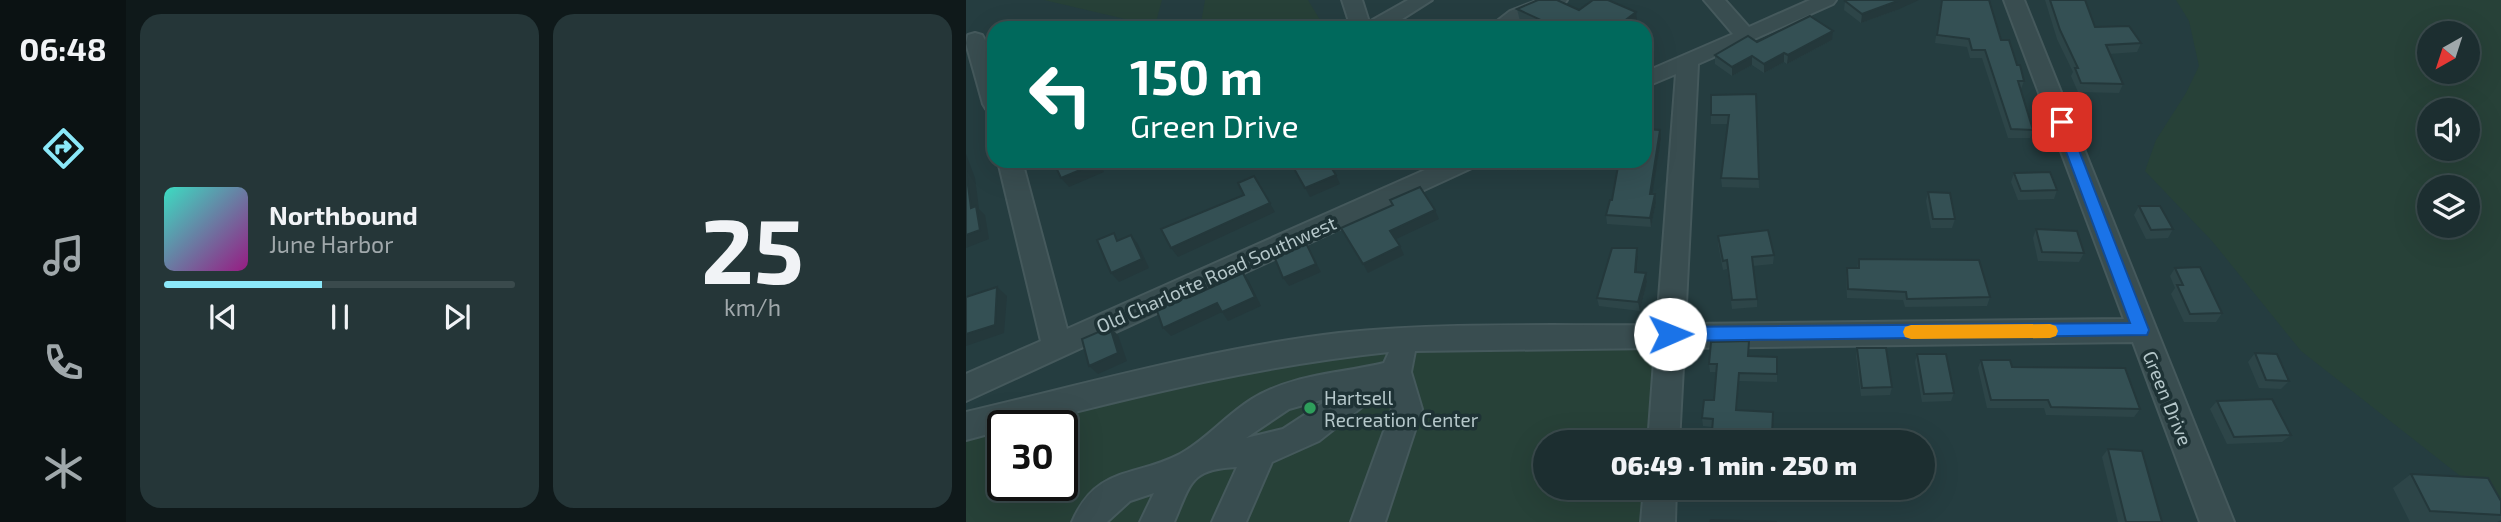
<!DOCTYPE html>
<html lang="en">
<head>
<meta charset="utf-8">
<style>
  :root { --surface:#1c2e30; --page:#253638; --text:#f1f3f6; --muted:#a0a8ab; --line:#3a4a4c; --accent:#8be8f9 }
  body { margin:0; font-family:"Exo 2",sans-serif; background:var(--page); color:var(--text); height:100vh; display:flex; flex-direction:column; font-size:26px; white-space:nowrap }
  * { box-sizing:border-box; margin:0 }
  p { font-size:23px; color:var(--muted) }
  .icon { flex:none; width:38px; height:38px; fill:none; stroke:currentColor; stroke-width:2; stroke-linecap:round; stroke-linejoin:round }
  .map { position:relative; flex:1; overflow:hidden }
  .details { display:flex; flex-direction:column; gap:14px; padding:14px; background:#0f191a; width:840px }
  .details>* { flex:none }
  .top-card { position:absolute; left:21px; top:21px; width:665px; height:147px; border-radius:21px; box-shadow:0 7px 28px #0002,0 0 0 2px var(--line); background:#00695c; color:#fff; overflow:hidden }
  .needle { width:46px; rotate:219deg }
  .buttons { position:absolute; left:1451px; top:21px; display:grid; gap:14px }
  .buttons a { display:grid; place-items:center; width:63px; height:63px; border-radius:50%; background:var(--surface); box-shadow:0 7px 28px #0002,0 0 0 2px var(--line); font-size:35px }
  .speed { position:absolute; left:21px; top:410px; display:flex; gap:14px; font-size:35px; font-weight:700; text-align:center }
  .speed>* { display:grid; place-content:center; width:91px; height:91px; border-radius:50%; background:var(--surface); box-shadow:0 7px 28px #0002,0 0 0 2px var(--line); line-height:1 }
  .speed .limit { border:4px solid #111; border-radius:10px; background:#fff; color:#111 }
  .pin { position:absolute; display:grid; place-items:center; width:60px; height:60px; color:#fff; margin:-30px; border-radius:14px; box-shadow:0 4px 10px #0006 }
  .me { position:absolute; width:77px; margin:-38px; rotate:89deg; stroke-linejoin:round; filter:drop-shadow(0 0 5px #0008) }
  .turn { display:flex; align-items:center; gap:24px; height:147px; padding:0 28px; font-size:32px }
  .turn .icon { width:91px; height:91px; stroke-width:2.5 }
  .turn b { display:block; font-size:49px; line-height:60px }
  .details .widget { flex:1; display:flex; flex-direction:column; justify-content:center; gap:10px; min-width:0; padding:0 24px; border-radius:21px; background:var(--page) }
  .details .dial { align-items:center; gap:0 }
  .dial b { font-size:91px; line-height:1 }
  .song { display:flex; align-items:center; gap:21px }
  .cover { width:84px; height:84px; border-radius:10px; background:linear-gradient(135deg,hsl(170 70% 55%),hsl(310 70% 35%)) }
  .played { height:7px; border-radius:4px; background:linear-gradient(90deg,var(--accent) 45%,var(--line) 45%) }
  .keys { display:flex; justify-content:space-around; direction:ltr }
  .details .tiles { flex:1; display:grid; gap:14px; grid-template-columns:repeat(2,1fr) }
  .trip { position:absolute; left:567px; top:430px; width:402px; height:70px; border-radius:35px; background:var(--surface); box-shadow:0 7px 28px #0002,0 0 0 2px var(--line); font-weight:800; line-height:70px; text-align:center }
  main { display:flex; flex:1; min-height:0 }
  .tab-bar { display:flex; flex-direction:column; width:126px; justify-content:space-around; align-items:center; background:#0b1213; color:var(--muted) }
  .tab-bar .icon { width:49px; height:49px }
  .tab-bar .active { color:var(--accent) }
  .tab-bar b { font-size:32px; color:var(--text) }
  .map>svg:first-child { display:block }
  .green { fill:#274138; fill-rule:evenodd }
  .lines { fill:none; stroke-linecap:round; stroke-linejoin:round }
  .minor-casing { stroke:#45595c; stroke-width:4 }
  .minor { fill:#394d50; fill-rule:evenodd }
  .wall { fill:#2d4548 }
  .shaded-wall { fill:#24383b }
  .building { fill:#345054; stroke:#24383b; stroke-width:2 }
  .route { fill:#1a73e8; stroke:#114b97; stroke-width:2 }
  .slow { fill:#f59e0b }
  .leisure-dot { fill:#2e9e5b; stroke:#1e3235; stroke-width:2.5 }
  .labels { text-anchor:middle; dominant-baseline:central; stroke-width:7; stroke-linejoin:round; paint-order:stroke }
  .street-label { font-size:19px; fill:#b5c7ca; stroke:#1e3235 }
  .poi-label { font-size:19px; fill:#b5c7ca; stroke:#1e3235; text-anchor:start }
</style>
</head>
<body>
<main>
<nav class="tab-bar">
<b>06:48</b>
<svg class="icon active" aria-label="directions" viewBox="0 0 24 24"><path d="M12 3l9 9-9 9-9-9zM9 14v-3h6M13 9l2 2-2 2"/></svg>
<svg class="icon" aria-label="music" viewBox="0 0 24 24"><path d="M9 18V5l10-2v13"/><circle cx="6" cy="18" r="3"/><circle cx="16" cy="16" r="3"/></svg>
<svg class="icon" aria-label="phone" viewBox="0 0 24 24"><path d="M5 4h4l2 5-3 2q2 4 5 5l2-3 5 2v4C11 20 4 13 5 4z"/></svg>
<svg class="icon" aria-label="climate" viewBox="0 0 24 24"><path d="M12 3v18M4 7l16 10M4 17L20 7"/></svg>
</nav>
<section class="details">
<div class="tiles">
<div class="widget">
<div class="song"><i class="cover"></i><div><b>Northbound</b><p>June Harbor</p></div></div>
<div class="played"></div>
<div class="keys"><svg class="icon" aria-label="previous" viewBox="0 0 24 24"><path d="M18 5L8 12l10 7zM5 5v14"/></svg><svg class="icon" aria-label="pause" viewBox="0 0 24 24"><path d="M8 5v14M16 5v14"/></svg><svg class="icon" aria-label="next" viewBox="0 0 24 24"><path d="M6 5l10 7-10 7zM19 5v14"/></svg></div>
</div>
<div class="widget dial"><b>25</b><p>km/h</p></div>
</div>
</section>
<div class="map">
<svg width="1535" height="522" viewBox="0 0 1535 522">
  <rect width="100%" height="100%" fill="#253d40"/>
  <g class="green">
    <path d="M78,0H196L189,26Z"/>
    <path d="M239,0H342L359,28H234Z"/>
    <path d="M1210,0H1535V508L1335,351L1246,241L1179,171L1190,140L1220,93L1233,66L1223,21ZM1463,33H1502V72H1463ZM1463,110H1502V149H1463ZM1463,187H1502V226H1463Z"/>
    <path d="M441,339L689,349L682,443H579V488H679L676,522H0V426ZM37,425H96V485H37Z"/>
  </g>
  <g class="lines">
    <defs>
      <g id="minor">
        <path d="M376,0H396L403,22L442,0H466L422,28H385Z"/>
        <path d="M573,0H601L598,4L558,19L545,28H522L544,11Z"/>
        <path d="M738,0H759L783,27L844,0H870L867,4L732,64L719,324L1158,319L1038,0H1058L1268,522H1234L1167,342L718,348L713,443H682L689,348L449,351L445,372L456,409L419,522H385L426,409L420,388L353,441L306,462L280,522H246L271,467C224,469 225,483 208,522H174L188,493L164,501L141,522H106C131,465 168,478 214,454C240,440 260,415 286,399C327,374 372,374 418,363L423,352C298,365 178,394 57,425H37V430L0,440V412C123,383 247,348 373,333C478,322 585,326 691,325L710,74L679,87V72L767,34ZM366,397L317,429L280,438L323,409Z"/>
        <path d="M9,33L16,35C31,57 28,85 28,111L20,109L17,104L0,43L2,35Z"/>
        <path d="M32,161H56L101,329L479,161H512L508,167L0,401V374L75,341Z"/>
        <path d="M678,488H710L709,522H675Z"/>
      </g>
    </defs>
    <use href="#minor" class="minor-casing"/>
    <use href="#minor" class="minor"/>
  </g>
  <g class="wall">
    <path d="M975,0H1023L1035,40L1051,65L1058,81L1055,89L1067,130L1064,138H1042L1016,58H1004L1001,47L969,43Z"/>
    <path d="M1079,0H1119L1129,27L1175,43L1171,52L1143,54L1157,84L1153,93L1112,92L1105,76L1107,72L1091,39Z"/>
    <path d="M879,1L931,10L895,23L878,10Z"/>
    <path d="M551,9L613,10L672,28H560L555,25Z"/>
    <path d="M866,40L821,64L818,62L798,73L786,65L766,76L749,64V55L791,42Z"/>
    <path d="M790,94L793,188L756,187L755,178L762,124H745V95Z"/>
    <path d="M695,139L686,194L690,203L685,227L641,224L640,215L646,200Z"/>
    <path d="M540,161H570L551,171Z"/>
    <path d="M1048,173L1091,190L1088,199L1052,200L1045,182Z"/>
    <path d="M962,192L989,219L986,228H965L960,201Z"/>
    <path d="M1173,206L1207,229L1202,238L1180,239L1168,215Z"/>
    <path d="M1070,229L1118,253L1113,262L1072,261L1067,238Z"/>
    <path d="M752,236L808,255L807,264L787,266L791,299V307L766,309L761,269L757,270L752,244Z"/>
    <path d="M671,248L672,257L671,272L680,273L681,282L674,311L633,306L631,298Z"/>
    <path d="M893,259L1024,297L1021,306L939,307L937,300L881,298L880,276L881,268H891Z"/>
    <path d="M1209,268L1256,313L1250,322H1218L1205,294L1209,288L1204,276Z"/>
    <path d="M891,348L926,387L924,395L895,396L890,356Z"/>
    <path d="M1289,353L1323,381L1315,389L1293,388L1282,362Z"/>
    <path d="M951,354L988,393L985,401L956,402L949,362Z"/>
    <path d="M782,356L811,374V382L773,381L771,410L807,412L806,442L745,443L746,427L737,426L736,418L748,400L751,372H744L743,364Z"/>
    <path d="M1015,360L1046,367L1174,409L1168,417L1080,415L1078,408H1021L1012,368Z"/>
    <path d="M1251,401L1325,435L1316,442L1261,444L1244,409Z"/>
    <path d="M1142,449L1196,522H1152L1136,457Z"/>
    <path d="M1445,474L1535,501V520L1531,522H1444L1427,488Z"/>
    <path d="M742,488H801L800,501L742,498Z"/>
  </g>
  <g class="shaded-wall">
    <path d="M934,0H953L931,10L895,23L896,14Z"/>
    <path d="M670,12L672,28H649Z"/>
    <path d="M867,31L866,40L821,64L822,55Z"/>
    <path d="M818,53V62L798,73V64Z"/>
    <path d="M786,56V65L766,76V67Z"/>
    <path d="M694,130L695,139L685,203L684,194Z"/>
    <path d="M0,154L9,178L13,209L19,215L23,239L0,248V235L5,208L0,170Z"/>
    <path d="M130,161H133L138,172L103,187L95,178Z"/>
    <path d="M551,161H570L551,171L548,162Z"/>
    <path d="M370,175L374,184L344,197L339,188Z"/>
    <path d="M288,176L309,212L212,257L205,248L304,203Z"/>
    <path d="M689,194L690,203L685,227L684,218Z"/>
    <path d="M469,210L473,219L428,240L424,231Z"/>
    <path d="M165,235L172,244L183,268L153,282L145,273Z"/>
    <path d="M340,243L355,272L323,286L317,278Z"/>
    <path d="M434,246L438,255L402,273L397,264Z"/>
    <path d="M671,248L672,257L670,281L669,272Z"/>
    <path d="M277,273L283,281L295,306L262,321L256,312L205,336L197,328L251,303Z"/>
    <path d="M680,273L681,282L674,311L672,302Z"/>
    <path d="M31,287L41,296L38,333L0,346V334Z"/>
    <path d="M144,327L152,335L161,361L132,374L123,366Z"/>
  </g>
  <g class="building">
    <path d="M572,0H591L613,10L627,0H642L670,12L649,28H592L551,9Z"/>
    <path d="M881,0H934L896,14L879,1Z"/>
    <path d="M976,0H1023L1035,40H1043L1051,65H1054L1058,81H1052L1067,130L1045,129L1019,50H1006L1003,39L971,35Z"/>
    <path d="M1084,0H1119L1129,27L1163,26L1175,43L1140,45L1157,84L1115,83L1109,68H1112L1094,30Z"/>
    <path d="M844,16L867,31L822,55L818,53L798,64L786,56L766,67L749,55L782,36L791,42Z"/>
    <path d="M790,94L793,179L755,178L763,115H745V95Z"/>
    <path d="M679,129L694,130L684,194H689L684,218L640,215L644,200H646L653,161H679Z"/>
    <path d="M87,161H130L131,163L95,178Z"/>
    <path d="M336,161H361L370,175L339,188L326,165Z"/>
    <path d="M0,170L5,208L10,206L14,230L0,235Z"/>
    <path d="M1084,172L1091,190L1055,191L1048,173Z"/>
    <path d="M288,176L304,203L205,248L195,229L278,195L272,183Z"/>
    <path d="M454,187L469,210L424,231L434,246L397,264L375,228L427,205L424,200Z"/>
    <path d="M962,192L984,193L989,219H967Z"/>
    <path d="M1173,206H1194L1207,229L1185,230Z"/>
    <path d="M1070,229L1111,231L1118,253L1076,252Z"/>
    <path d="M802,230L808,255L786,257L791,299L766,300L761,260L757,261L752,236Z"/>
    <path d="M148,233L151,241L165,235L176,259L145,273L131,240Z"/>
    <path d="M340,243L350,264L317,278L308,256Z"/>
    <path d="M646,248H671L669,272L680,273L672,302L631,298Z"/>
    <path d="M893,259L1013,260L1024,297L941,299L940,292L882,289L881,268H893Z"/>
    <path d="M1234,267L1256,313L1224,314L1211,285H1217L1209,268Z"/>
    <path d="M277,273L289,297L256,312L251,303L197,328L189,305L221,291L224,297Z"/>
    <path d="M31,287L29,325L0,334V297Z"/>
    <path d="M144,327L152,353L123,366L116,339Z"/>
    <path d="M783,341L782,356L811,357V374L773,373L770,410L807,412L806,435L802,434V443H745L747,419L736,418L738,400H748L751,364H743L745,342Z"/>
    <path d="M891,348H920L926,387L896,388Z"/>
    <path d="M1289,353L1311,354L1323,381L1300,380Z"/>
    <path d="M951,354H980L988,393L958,394Z"/>
    <path d="M1015,360H1044L1046,367L1159,368L1174,409L1085,407L1082,400H1025Z"/>
    <path d="M1306,399L1325,435L1268,437L1251,401Z"/>
    <path d="M1142,449L1176,451L1196,522H1160Z"/>
    <path d="M1445,474L1522,478L1535,501V515L1464,511Z"/>
    <path d="M742,488H801L800,494L742,491Z"/>
    <path d="M745,520L811,522H744Z"/>
  </g>
  <path class="route" d="M1096,118L1102,122L1183,330L1181,335L704,341L698,339L696,334L698,329L704,327L1164,323L1089,122Z"/>
  <path class="slow" d="M1084,324L1090,326L1092,331L1090,336L1084,338L945,339L939,337L937,332L939,327L945,325Z"/>
  <circle class="leisure-dot" cx="344" cy="408" r="7"/>
  <g class="labels">
    <g class="street-label">
      <text transform="translate(250 274) rotate(-24)">Old Charlotte Road Southwest</text>
      <text transform="translate(1202 398) rotate(68)">Green Drive</text>
    </g>
    <g class="poi-label">
      <text x="358" y="397">Hartsell<tspan x="358" dy="22">Recreation Center</tspan></text>
    </g>
  </g>
</svg>
<div class="buttons">
<a><svg class="needle" viewBox="-14 -14 28 28"><path d="M0-13l5 13h-10z" fill="#e53935"/><path d="M0 13l5-13h-10z" fill="#a0a8ab"/></svg></a>
<a><svg class="icon" aria-label="sound" viewBox="0 0 24 24"><path d="M4 9h4l5-4v14l-5-4H4zM17 9q2 3 0 6"/></svg></a>
<a><svg class="icon" aria-label="layers" viewBox="0 0 24 24"><path d="M12 4l9 5-9 5-9-5zM3 14l9 5 9-5"/></svg></a>
</div>
<div class="speed"><div class="limit">30</div></div>
<div class="pin" style="left:1096px;top:122px;background:#d93025"><svg class="icon" aria-label="arrive" viewBox="0 0 24 24"><path d="M6 21V4h12l-3 4 3 4H6"/></svg></div>
<svg class="me" style="left:704px;top:334px" viewBox="-20 -20 40 40"><circle r="19" fill="#fff"/><path d="M0-13L10 11 0 6-10 11z" fill="#1a73e8"/></svg>
<div class="trip">06:49 · 1 min · 250 m</div>
<div class="top-card">
<div class="turn"><svg class="icon" aria-label="left" viewBox="0 0 24 24"><path d="M17 20v-9H6M10 6l-5 5 5 5"/></svg><div><b>150 m</b>Green Drive</div></div>
</div>
</div>
</main>
</body>
</html>
